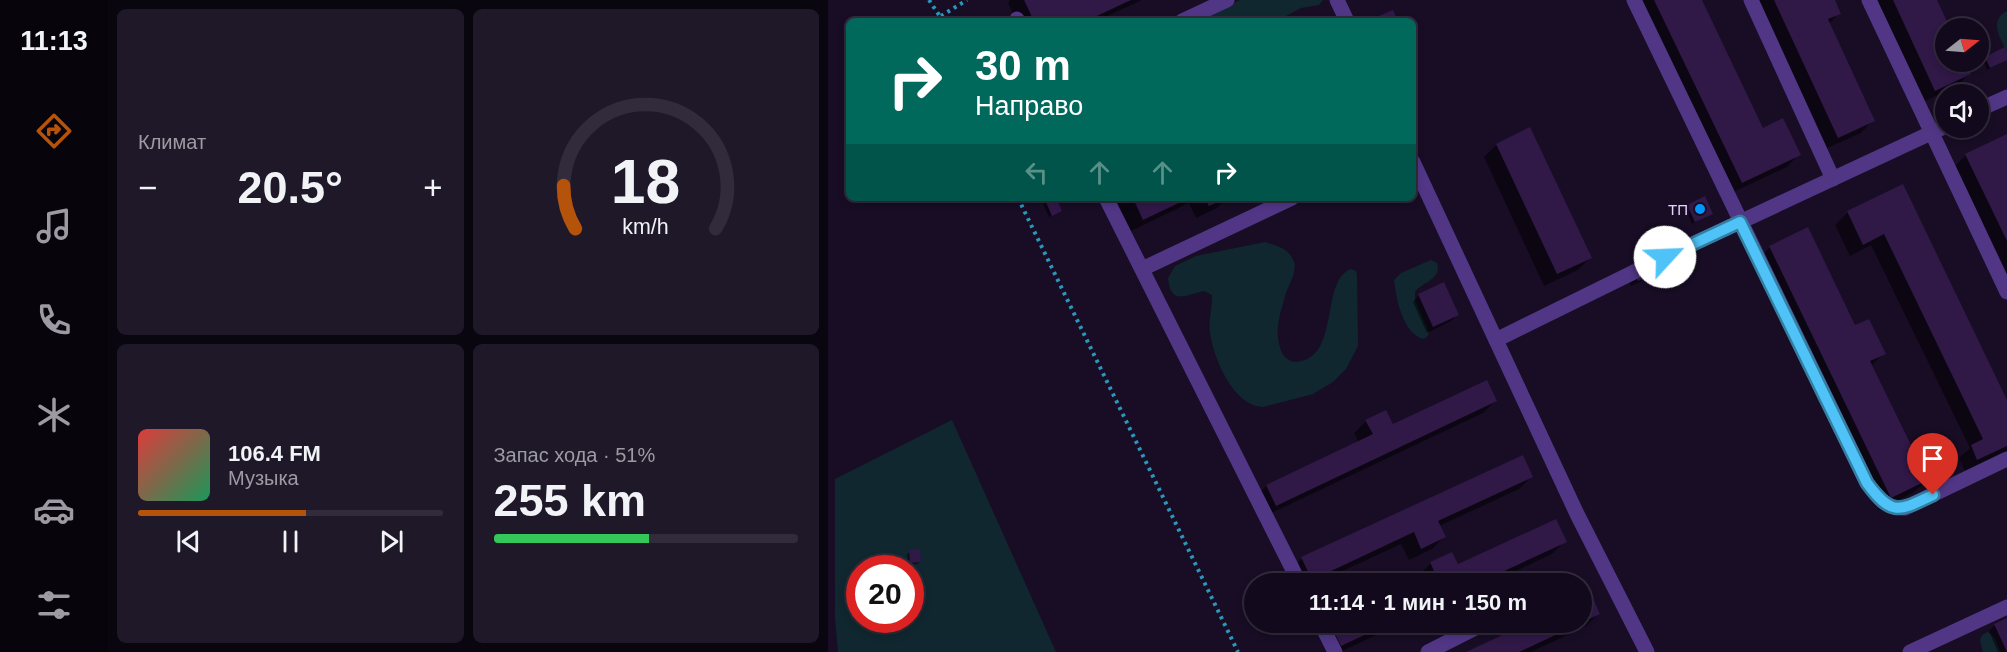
<!DOCTYPE html>
<html lang="ru">
<head>
<meta charset="utf-8">
<style>
  :root { --surface:#120a1c; --page:#1f1829; --text:#f1f3f6; --muted:#9c9aa3; --line:#312b3b; --accent:#b45309 }
  body { margin:0; font-family:Helvetica,sans-serif; background:var(--page); color:var(--text); height:100vh; display:flex; flex-direction:column; font-size:22px; white-space:nowrap }
  * { box-sizing:border-box; margin:0 }
  p { font-size:20px; color:var(--muted) }
  .icon { flex:none; width:33px; height:33px; fill:none; stroke:currentColor; stroke-width:2; stroke-linecap:round; stroke-linejoin:round }
  .map { position:relative; flex:1; overflow:hidden }
  .sheet { display:flex; flex-direction:column; gap:9px; padding:9px; background:#0a060f; width:720px }
  .sheet>* { flex:none }
  .banner { position:absolute; left:18px; top:18px; width:570px; height:183px; border-radius:9px; box-shadow:0 3px 9px #0003,0 0 0 2px var(--line); background:#00695c; color:#fff; overflow:hidden }
  .needle { width:39px; rotate:73deg }
  .controls { position:absolute; left:1107px; top:18px; display:grid; gap:12px }
  .controls a { display:grid; place-items:center; width:54px; height:54px; border-radius:50%; background:var(--surface); box-shadow:0 3px 9px #0003,0 0 0 2px var(--line); font-size:30px }
  .speed { position:absolute; left:18px; top:555px; display:flex; gap:12px; font-size:30px; font-weight:700; text-align:center }
  .speed>* { display:grid; place-content:center; width:78px; height:78px; border-radius:50%; background:var(--surface); box-shadow:0 3px 9px #0003,0 0 0 2px var(--line); line-height:1 }
  .speed .limit { border:9px solid #d22; background:#fff; color:#111 }
  .pin { position:absolute; display:grid; place-items:center; width:51px; height:51px; color:#fff; margin:-62px -26px; border-radius:50% 50% 50% 0; rotate:-45deg; box-shadow:0 0 6px #0007 }
  .pin .icon { rotate:45deg }
  .me { position:absolute; width:66px; margin:-33px; rotate:65deg; stroke-linejoin:round; filter:drop-shadow(0 0 4px #0008) }
  .turn { display:flex; align-items:center; gap:21px; height:126px; padding:0 30px; font-size:27px }
  .turn .icon { width:78px; height:78px; stroke-width:2.5 }
  .turn b { display:block; font-size:42px; line-height:51px }
  .lanes { display:flex; align-items:center; height:57px; padding:0 30px; background:#0003; justify-content:center; gap:30px; direction:ltr }
  .lanes .off { opacity:.35 }
  .big { font-size:45px; font-weight:700; line-height:1.1 }
  .sheet .card { flex:1; display:flex; flex-direction:column; justify-content:center; gap:9px; min-width:0; padding:0 21px; border-radius:9px; background:var(--page) }
  .sheet .dial { align-items:center; gap:0 }
  .dial svg { height:156px; overflow:visible; fill:none; stroke:var(--line); stroke-width:7; stroke-linecap:round; text-anchor:middle }
  .dial text { fill:var(--text); stroke:none }
  .song { display:flex; align-items:center; gap:18px }
  .cover { width:72px; height:72px; border-radius:9px; background:linear-gradient(135deg,hsl(0 70% 55%),hsl(150 70% 35%)) }
  .played { height:6px; border-radius:3px; background:linear-gradient(90deg,var(--accent) 55%,var(--line) 55%) }
  .keys { display:flex; justify-content:space-around; direction:ltr }
  .heat { display:flex; justify-content:space-between; align-items:center; font-size:33px; direction:ltr }
  .charge { height:9px; border-radius:4px; background:linear-gradient(90deg,#34c759 51%,var(--line) 0) }
  .sheet .tiles { flex:1; display:grid; gap:9px; grid-template-columns:repeat(2,1fr) }
  .trip { position:absolute; left:416px; top:573px; width:348px; height:60px; border-radius:30px; background:var(--surface); box-shadow:0 3px 9px #0003,0 0 0 2px var(--line); font-weight:700; line-height:60px; text-align:center }
  main { display:flex; flex:1; min-height:0 }
  .menu { display:flex; flex-direction:column; width:108px; justify-content:space-around; align-items:center; background:#07040b; color:var(--muted) }
  .menu .icon { width:42px; height:42px }
  .menu .active { color:var(--accent) }
  .menu b { font-size:27px; color:var(--text) }
  .map>svg:first-child { display:block }
  .green { fill:#10272f; fill-rule:evenodd }
  .shadow { fill:#0007 }
  .building { fill:#301847 }
  .lines { fill:none; stroke-linecap:round; stroke-linejoin:round }
  .minor-tunnel { stroke:#372a46; stroke-width:15; stroke-dasharray:15 8; stroke-linecap:butt }
  .path { stroke:#2899bc; stroke-width:4; stroke-dasharray:3 4.5; stroke-linecap:butt }
  .minor { stroke:#513686; stroke-width:15 }
  .route-casing { stroke:#337fa1; stroke-width:15 }
  .route { stroke:#4fc3f7; stroke-width:10 }
  .poi-dot { fill:#0098fc; stroke:#180d25; stroke-width:2 }
  .labels { text-anchor:middle; dominant-baseline:central; stroke-width:4.5; stroke-linejoin:round; paint-order:stroke }
  .poi-label { font-size:15px; fill:#e4d1ff; stroke:#180d25; text-anchor:end }
</style>
</head>
<body>
<main>
<nav class="menu">
<b>11:13</b>
<svg class="icon active" aria-label="directions" viewBox="0 0 24 24"><path d="M12 3l9 9-9 9-9-9zM9 14v-3h6M13 9l2 2-2 2"/></svg>
<svg class="icon" aria-label="music" viewBox="0 0 24 24"><path d="M9 18V5l10-2v13"/><circle cx="6" cy="18" r="3"/><circle cx="16" cy="16" r="3"/></svg>
<svg class="icon" aria-label="phone" viewBox="0 0 24 24"><path d="M5 4h4l2 5-3 2q2 4 5 5l2-3 5 2v4C11 20 4 13 5 4z"/></svg>
<svg class="icon" aria-label="climate" viewBox="0 0 24 24"><path d="M12 3v18M4 7l16 10M4 17L20 7"/></svg>
<svg class="icon" aria-label="car" viewBox="0 0 24 24"><path d="M5 17H2v-5l4-1 3-4h7l3 4 3 1v5h-3M9 17h6M6 11h13"/><circle cx="7" cy="17" r="2"/><circle cx="17" cy="17" r="2"/></svg>
<svg class="icon" aria-label="filters" viewBox="0 0 24 24"><path d="M4 7h16M4 17h16"/><circle cx="9" cy="7" r="2"/><circle cx="15" cy="17" r="2"/></svg>
</nav>
<section class="sheet">
<div class="tiles">
<div class="card"><p>Климат</p>
<div class="heat"><a>−</a><b class="big">20.5°</b><a>+</a></div>
</div>
<div class="card dial"><svg viewBox="0 0 100 80">
<path d="M14 69A42 42 0 1 1 86 69"/>
<path d="M14 69A42 42 0 0 1 8 47" stroke="#b45309"/>
<text x="50" y="56" font-size="32" font-weight="700">18</text>
<text x="50" y="72" font-size="11">km/h</text>
</svg></div>
<div class="card">
<div class="song"><i class="cover"></i><div><b>106.4 FM</b><p>Музыка</p></div></div>
<div class="played"></div>
<div class="keys"><svg class="icon" aria-label="previous" viewBox="0 0 24 24"><path d="M18 5L8 12l10 7zM5 5v14"/></svg><svg class="icon" aria-label="pause" viewBox="0 0 24 24"><path d="M8 5v14M16 5v14"/></svg><svg class="icon" aria-label="next" viewBox="0 0 24 24"><path d="M6 5l10 7-10 7zM19 5v14"/></svg></div>
</div>
<div class="card"><p>Запас хода · 51%</p><b class="big">255 km</b><div class="charge"></div></div>
</div>
</section>
<div class="map">
<svg width="1179" height="652" viewBox="0 0 1179 652">
  <rect width="100%" height="100%" fill="#180d25"/>
  <g class="green">
    <path d="M412,0H495L491,5L473,8L449,21H368Z"/>
    <path d="M1177,12H1179V52C1173,39 1161,22 1177,12Z"/>
    <path d="M437,242C449,246 461,248 466,262C469,272 461,284 458,293C453,311 446,329 452,347C453,353 457,359 463,361C467,363 472,361 477,360C510,348 494,279 523,269L528,271L529,275L530,346L518,369L505,382L485,394L435,407C405,406 385,357 382,332C380,319 385,307 384,295L376,291C357,295 343,306 340,278L347,266L368,256Z"/>
    <path d="M603,260L609,263C614,280 595,281 587,292V300L601,333L599,337L595,339C575,333 568,299 566,280L573,273Z"/>
    <path d="M124,420L228,652H10L7,619V479ZM32,568H82V620H32Z"/>
    <path d="M1160,632L1166,637L1173,652H1155L1152,640L1154,635Z"/>
  </g>
  <g class="shadow">
    <path d="M182,0H314L269,21H188L180,3Z"/>
    <path d="M808,0H872L934,130L971,154L959,167L901,194Z"/>
    <path d="M929,0H1005L1011,13L1001,24L1045,120L1033,133L997,149Z"/>
    <path d="M1048,0H1107L1120,28H1118V62H1136L1141,74L1129,86L1095,102Z"/>
    <path d="M1176,49L1179,59L1159,70L1155,61Z"/>
    <path d="M702,129L762,258L750,270L716,286L656,157L668,145Z"/>
    <path d="M1179,135V278L1125,168L1138,155Z"/>
    <path d="M1074,186L1179,404V451L1137,471L1131,458L1142,448L1043,245L1022,256L1007,225L1020,212Z"/>
    <path d="M227,198L232,211L221,217L215,204Z"/>
    <path d="M287,198H399L389,208L368,218L361,203L303,231Z"/>
    <path d="M876,198L884,213L864,224L857,209Z"/>
    <path d="M942,247L1056,353L1043,366L1099,480L1086,492L1051,510L930,260Z"/>
    <path d="M839,266L833,272L803,286L797,273Z"/>
    <path d="M591,295L629,315L623,321L599,333L585,302Z"/>
    <path d="M667,401L655,413L435,517L426,498L438,486L531,443L526,433L538,421L564,426Z"/>
    <path d="M703,477L691,489L611,526L616,537L604,549L581,560L573,544L487,584H468L462,571L474,558Z"/>
    <path d="M737,541L724,554L660,584H594L590,576L603,563L624,554L629,566Z"/>
    <path d="M82,552L92,562L89,564L80,565L79,554Z"/>
    <path d="M753,600L770,614L758,626L703,652H642L753,622Z"/>
    <path d="M1179,620V652H1170L1161,631L1167,625Z"/>
    <path d="M511,622H576L512,652H498L492,638L504,626Z"/>
  </g>
  <g class="building">
    <path d="M196,0H303L258,21H206Z"/>
    <path d="M826,0H874L935,128L955,118L973,155L914,183Z"/>
    <path d="M946,0H1007L1013,14L1000,19L1047,121L1010,138Z"/>
    <path d="M1065,0H1109L1122,28H1118V62H1137L1143,74L1107,91Z"/>
    <path d="M565,10L570,21H539Z"/>
    <path d="M1177,47L1179,52V60L1162,68L1157,57Z"/>
    <path d="M702,127L764,258L729,274L668,144Z"/>
    <path d="M1179,134V241L1137,154Z"/>
    <path d="M1075,184L1179,400V446L1149,460L1143,445L1155,439L1056,234L1035,245L1019,211Z"/>
    <path d="M877,196L885,214L867,222L859,205Z"/>
    <path d="M222,198H228L234,211L224,216L217,200Z"/>
    <path d="M305,198H361L315,220Z"/>
    <path d="M377,198H399L381,206Z"/>
    <path d="M980,227L1027,325L1041,319L1058,354L1042,361L1100,480L1063,498L941,246Z"/>
    <path d="M833,250L841,266L810,281L802,265Z"/>
    <path d="M616,282L631,315L605,327L590,294Z"/>
    <path d="M659,380L669,401L448,506L438,485L545,434L537,420L558,410L565,424Z"/>
    <path d="M695,455L705,477L610,521L618,537L593,549L586,532L484,580L473,557Z"/>
    <path d="M728,519L739,542L648,584H592L608,576L602,562L624,552L630,564Z"/>
    <path d="M92,549L93,562L82,563L81,550Z"/>
    <path d="M763,594L772,614L691,652H638L702,622H753V599Z"/>
    <path d="M1179,618V652L1166,624Z"/>
    <path d="M508,622H564L513,646L503,625Z"/>
  </g>
  <g class="lines">
    <path class="minor-tunnel" d="M806,272L837,257"/>
    <g class="path">
      <path d="M101,0L115,21"/>
      <path d="M113,16L139,0"/>
      <path d="M190,198L410,652"/>
    </g>
    <g class="minor">
      <path d="M509,0L519,21"/>
      <path d="M806,0L1039,483C1049,497 1058,509 1077,508L1179,459"/>
      <path d="M923,0L1005,179"/>
      <path d="M1041,0L1179,292"/>
      <path d="M189,19L190,21"/>
      <path d="M354,21L399,0"/>
      <path d="M1150,110L1179,97"/>
      <path d="M585,162L749,514L819,652"/>
      <path d="M278,198L472,584"/>
      <path d="M837,257L1118,126"/>
      <path d="M314,269L464,198"/>
      <path d="M668,340L806,272"/>
      <path d="M492,622L507,652"/>
      <path d="M600,652L659,622"/>
      <path d="M1082,652L1179,607"/>
    </g>
  </g>
  <g class="lines">
    <defs>
      <path id="route" d="M837,257L912,222L1039,483C1064,517 1071,511 1105,495"/>
    </defs>
    <use href="#route" class="route-casing"/>
    <use href="#route" class="route"/>
  </g>
  <circle class="poi-dot" cx="872" cy="209" r="6"/>
  <g class="labels">
    <g class="poi-label">
      <text x="860" y="209">ТП</text>
    </g>
  </g>
</svg>
<div class="controls">
<a><svg class="needle" viewBox="-14 -14 28 28"><path d="M0-13l5 13h-10z" fill="#e53935"/><path d="M0 13l5-13h-10z" fill="#9c9aa3"/></svg></a>
<a><svg class="icon" aria-label="sound" viewBox="0 0 24 24"><path d="M4 9h4l5-4v14l-5-4H4zM17 9q2 3 0 6"/></svg></a>
</div>
<div class="speed"><div class="limit">20</div></div>
<div class="pin" style="left:1105px;top:495px;background:#d93025"><svg class="icon" aria-label="arrive" viewBox="0 0 24 24"><path d="M6 21V4h12l-3 4 3 4H6"/></svg></div>
<svg class="me" style="left:837px;top:257px" viewBox="-20 -20 40 40"><circle r="19" fill="#fff"/><path d="M0-13L10 11 0 6-10 11z" fill="#4fc3f7"/></svg>
<div class="trip">11:14 · 1 мин · 150 m</div>
<div class="banner">
<div class="turn"><svg class="icon" aria-label="right" viewBox="0 0 24 24"><path d="M7 20v-9h11M14 6l5 5-5 5"/></svg><div><b>30 m</b>Направо</div></div>
<div class="lanes"><svg class="icon off" aria-label="left" viewBox="0 0 24 24"><path d="M17 20v-9H6M10 6l-5 5 5 5"/></svg><svg class="icon off" aria-label="ahead" viewBox="0 0 24 24"><path d="M12 20V5M6 11l6-6 6 6"/></svg><svg class="icon off" aria-label="ahead" viewBox="0 0 24 24"><path d="M12 20V5M6 11l6-6 6 6"/></svg><svg class="icon" aria-label="right" viewBox="0 0 24 24"><path d="M7 20v-9h11M14 6l5 5-5 5"/></svg></div>
</div>
</div>
</main>
</body>
</html>
